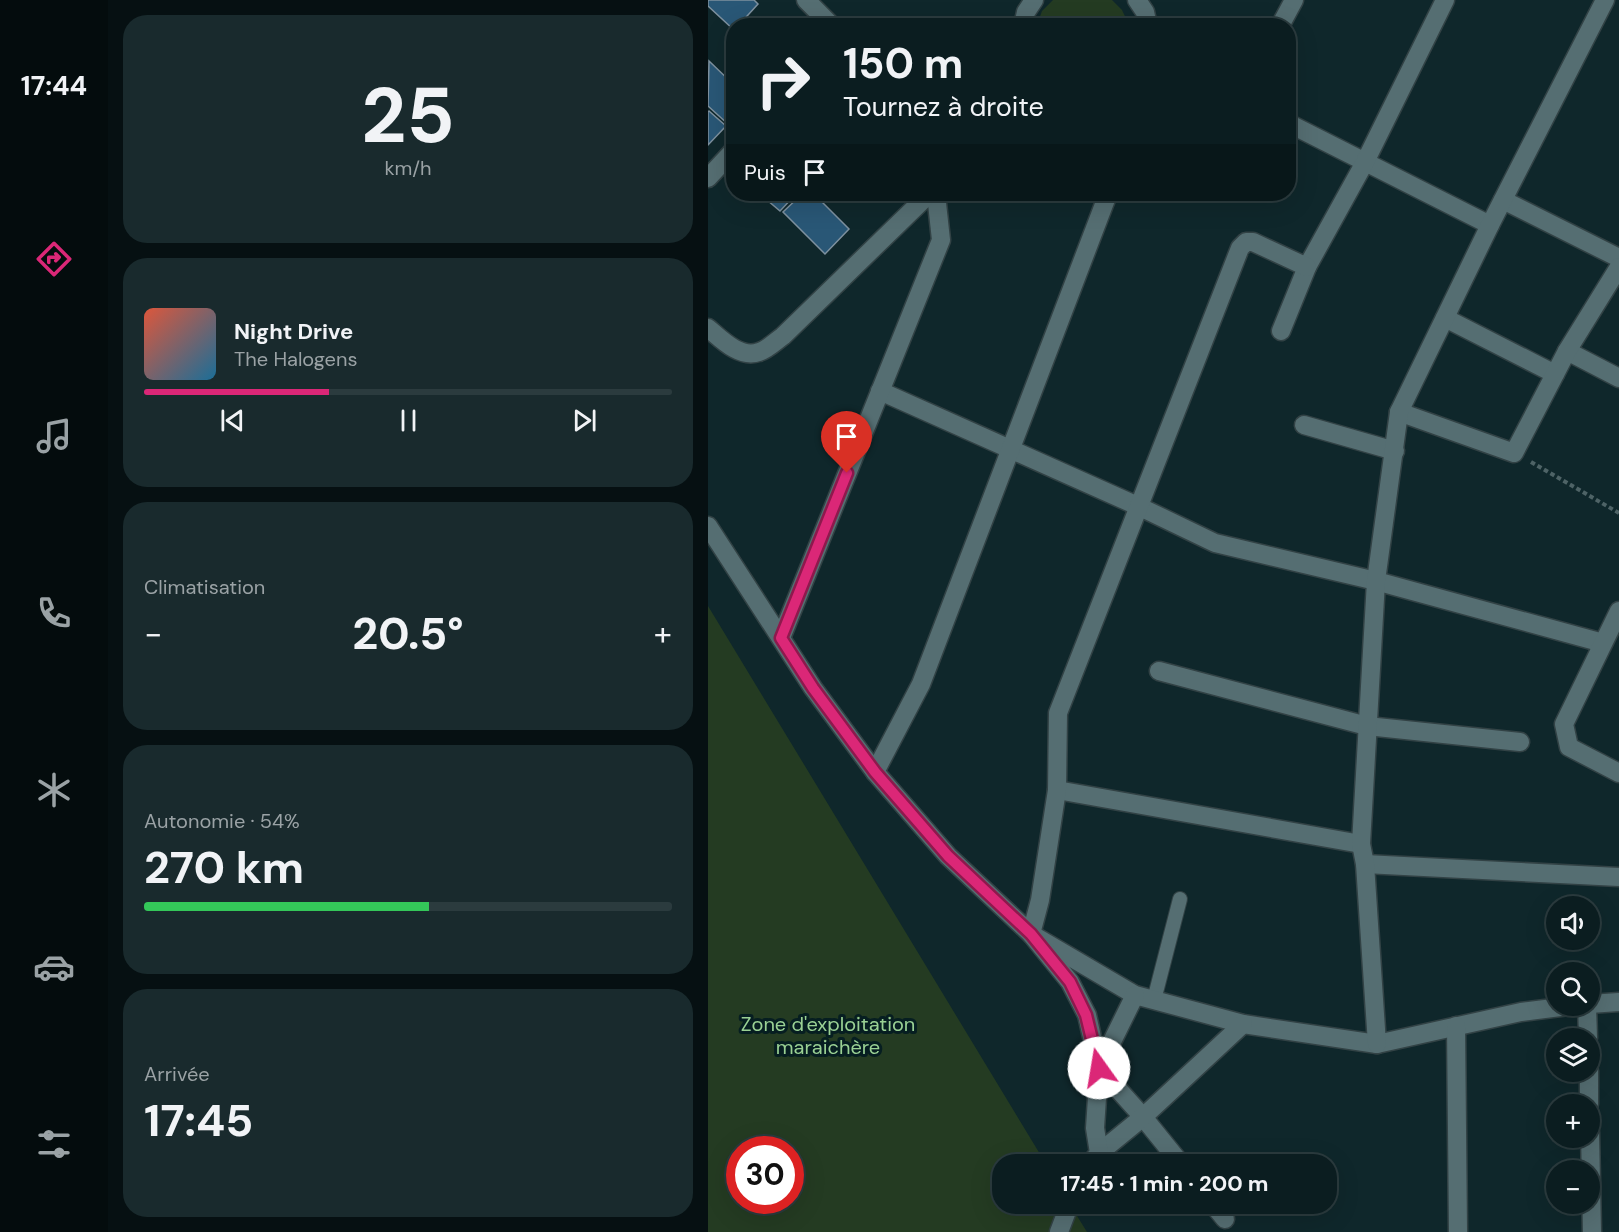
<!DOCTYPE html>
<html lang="fr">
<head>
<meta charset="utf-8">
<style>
  :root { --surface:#0b1d20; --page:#192a2d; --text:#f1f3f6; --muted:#9aa2a5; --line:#2b3b3e; --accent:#db2777 }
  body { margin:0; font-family:"DM Sans",sans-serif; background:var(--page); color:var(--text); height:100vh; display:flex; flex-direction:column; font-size:22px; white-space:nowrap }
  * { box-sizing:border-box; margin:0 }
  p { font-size:20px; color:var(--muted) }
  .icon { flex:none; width:33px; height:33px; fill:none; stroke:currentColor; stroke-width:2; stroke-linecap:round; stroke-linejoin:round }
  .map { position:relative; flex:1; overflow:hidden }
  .side { display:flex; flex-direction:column; gap:15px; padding:15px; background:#061012; width:600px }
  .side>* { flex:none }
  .banner { position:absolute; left:18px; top:18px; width:570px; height:183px; border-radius:24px; box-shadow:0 6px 24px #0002,0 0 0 2px var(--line); background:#0b1d20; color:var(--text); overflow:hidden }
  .controls { position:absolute; left:838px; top:896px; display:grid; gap:12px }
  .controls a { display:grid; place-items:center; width:54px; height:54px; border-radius:50%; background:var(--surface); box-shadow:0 6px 24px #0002,0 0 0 2px var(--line); font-size:30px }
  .speed { position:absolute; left:18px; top:1136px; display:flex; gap:12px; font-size:30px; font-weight:700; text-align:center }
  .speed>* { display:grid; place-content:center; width:78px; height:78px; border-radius:50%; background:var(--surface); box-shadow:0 6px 24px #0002,0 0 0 2px var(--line); line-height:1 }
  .speed .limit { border:9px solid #d22; background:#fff; color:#111 }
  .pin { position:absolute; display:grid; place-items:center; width:51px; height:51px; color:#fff; margin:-62px -26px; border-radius:50% 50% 50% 0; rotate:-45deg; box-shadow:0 0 6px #0007 }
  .pin .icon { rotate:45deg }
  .me { position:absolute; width:66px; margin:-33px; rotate:347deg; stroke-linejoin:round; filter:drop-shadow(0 0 4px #0008) }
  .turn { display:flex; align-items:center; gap:21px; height:126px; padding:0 18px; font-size:27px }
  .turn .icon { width:78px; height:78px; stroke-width:2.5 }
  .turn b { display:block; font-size:42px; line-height:51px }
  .then { display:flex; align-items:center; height:57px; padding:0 18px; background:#0003; gap:12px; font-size:22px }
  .big { font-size:45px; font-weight:700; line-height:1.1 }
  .side .widget { flex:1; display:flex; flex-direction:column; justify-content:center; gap:9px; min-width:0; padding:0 21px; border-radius:24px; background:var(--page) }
  .side .dial { align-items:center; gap:0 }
  .dial b { font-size:78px; line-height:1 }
  .song { display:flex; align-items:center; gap:18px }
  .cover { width:72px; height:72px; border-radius:9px; background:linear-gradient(135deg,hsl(10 70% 55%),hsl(200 70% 35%)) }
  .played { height:6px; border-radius:3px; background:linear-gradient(90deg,var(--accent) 35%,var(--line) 35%) }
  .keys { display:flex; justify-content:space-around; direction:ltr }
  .heat { display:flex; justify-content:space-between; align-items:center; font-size:33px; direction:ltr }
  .charge { height:9px; border-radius:4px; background:linear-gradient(90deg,#34c759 54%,var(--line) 0) }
  .trip { position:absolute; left:284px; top:1154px; width:345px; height:60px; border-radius:24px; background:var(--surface); box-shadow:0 6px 24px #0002,0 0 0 2px var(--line); font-weight:700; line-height:60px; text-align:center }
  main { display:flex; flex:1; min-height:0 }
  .tab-bar { display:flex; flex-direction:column; width:108px; justify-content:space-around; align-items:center; background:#040c0d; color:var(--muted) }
  .tab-bar .icon { width:42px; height:42px }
  .tab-bar .on { color:var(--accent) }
  .tab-bar b { font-size:27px; color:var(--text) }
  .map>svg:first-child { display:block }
  .green { fill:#243b22; fill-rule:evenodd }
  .building { fill:#295776; stroke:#7e919f; stroke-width:1.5 }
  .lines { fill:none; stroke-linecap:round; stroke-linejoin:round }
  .lane-casing { stroke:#324245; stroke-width:16 }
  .street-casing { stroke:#324245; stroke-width:21 }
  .secondary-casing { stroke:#324245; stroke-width:21 }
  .path { stroke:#4e6366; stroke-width:4; stroke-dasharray:4.5 3; stroke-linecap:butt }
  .lane { stroke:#556e72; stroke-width:14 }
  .street { stroke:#556e72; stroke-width:18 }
  .secondary { stroke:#556e72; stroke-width:18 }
  .route-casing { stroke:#8e194d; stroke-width:15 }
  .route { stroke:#db2777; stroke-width:10 }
  .labels { text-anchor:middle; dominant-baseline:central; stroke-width:6; stroke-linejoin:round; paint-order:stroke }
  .park-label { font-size:20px; fill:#9ad194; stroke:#061e21 }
</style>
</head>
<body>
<main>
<nav class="tab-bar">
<b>17:44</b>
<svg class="icon on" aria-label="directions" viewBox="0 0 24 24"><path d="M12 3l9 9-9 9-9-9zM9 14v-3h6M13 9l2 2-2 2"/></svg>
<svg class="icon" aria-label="music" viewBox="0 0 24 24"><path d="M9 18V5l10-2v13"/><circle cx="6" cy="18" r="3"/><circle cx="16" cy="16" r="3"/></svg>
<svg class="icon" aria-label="phone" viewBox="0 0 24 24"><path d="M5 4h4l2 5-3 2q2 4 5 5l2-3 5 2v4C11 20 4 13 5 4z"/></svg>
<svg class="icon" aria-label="climate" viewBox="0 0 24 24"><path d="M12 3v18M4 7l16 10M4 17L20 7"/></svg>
<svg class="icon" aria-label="car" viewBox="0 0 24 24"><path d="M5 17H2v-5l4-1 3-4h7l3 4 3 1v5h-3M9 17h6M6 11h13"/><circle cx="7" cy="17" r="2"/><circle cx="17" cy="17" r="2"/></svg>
<svg class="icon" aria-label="filters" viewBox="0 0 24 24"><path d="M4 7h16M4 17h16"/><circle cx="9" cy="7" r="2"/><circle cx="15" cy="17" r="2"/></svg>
</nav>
<section class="side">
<div class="widget dial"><b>25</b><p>km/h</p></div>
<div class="widget">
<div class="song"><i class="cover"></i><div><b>Night Drive</b><p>The Halogens</p></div></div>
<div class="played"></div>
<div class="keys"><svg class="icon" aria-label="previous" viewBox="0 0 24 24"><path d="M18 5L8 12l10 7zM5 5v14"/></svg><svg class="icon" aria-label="pause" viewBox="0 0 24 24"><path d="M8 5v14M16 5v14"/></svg><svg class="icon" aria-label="next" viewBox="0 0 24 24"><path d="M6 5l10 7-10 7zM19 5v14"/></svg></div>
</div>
<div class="widget"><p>Climatisation</p>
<div class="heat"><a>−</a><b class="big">20.5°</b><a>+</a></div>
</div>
<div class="widget"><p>Autonomie · 54%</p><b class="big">270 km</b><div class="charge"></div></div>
<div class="widget"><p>Arrivée</p><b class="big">17:45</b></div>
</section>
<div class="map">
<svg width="911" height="1232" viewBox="0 0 911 1232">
  <rect width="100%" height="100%" fill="#0f272b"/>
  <g class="green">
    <path d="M345,0H404L414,10L421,25H329L334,11Z"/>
    <path d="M0,606L338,1164H294V1203H361L379,1232H0ZM32,1149H82V1200H32Z"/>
  </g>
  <g class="building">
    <path d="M0,0H46L50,4L30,26H26V30L0,6Z"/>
    <path d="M1,61L26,85V120L21,125L0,106Z"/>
    <path d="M1,111L18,126L0,145V112Z"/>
    <path d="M52,194H88L72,211Z"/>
    <path d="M94,194H106L141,229L117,254L75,212Z"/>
  </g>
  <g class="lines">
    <defs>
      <path id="lane" d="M446,1000L472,899"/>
      <g id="street">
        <path d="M98,0L124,26"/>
        <path d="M572,26L586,0"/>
        <path d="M580,123L782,225"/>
        <path d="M0,178L26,150"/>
        <path d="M795,200L911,258"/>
        <path d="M737,318L847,374"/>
        <path d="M573,331L599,267L657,162L737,0"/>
        <path d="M859,351L911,378"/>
        <path d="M172,391L432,507L507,543L668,581L895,643"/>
        <path d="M691,412L806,453L859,351L911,267"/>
        <path d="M596,425L687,451"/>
        <path d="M0,526L105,688L167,772L240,856L323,934L427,995L535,1024L669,1044L813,1012L869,1005"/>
        <path d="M911,611L856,724L861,747L911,773"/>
        <path d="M73,638L233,240L228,194"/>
        <path d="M451,671L659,726L812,742"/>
        <path d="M167,772L213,684L400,194"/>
        <path d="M349,790L653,844"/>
        <path d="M657,864L911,877"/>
        <path d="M427,995L391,1068L435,1117L473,1164"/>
        <path d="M882,1004L911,1002"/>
        <path d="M879,1005L880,1038"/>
        <path d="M748,1026L750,1232"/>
        <path d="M669,1044L657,864L653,844L668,581L691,412L782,225L897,0"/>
        <path d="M881,1071V1104"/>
        <path d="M882,1132L884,1232"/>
        <path d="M391,1153L435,1117L535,1024"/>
        <path d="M382,1164L391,1153L387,1128L391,1068L379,1015L362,982L323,934L332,900L349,790L350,713L532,248L538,242H545L599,267"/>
        <path d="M504,1203L517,1219"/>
        <path d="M351,1232L362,1203"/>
      </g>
      <g id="secondary">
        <path d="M429,0L437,12L440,26"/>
        <path d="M315,26L318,12L326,0"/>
        <path d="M0,328C13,339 32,359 51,352C59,350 68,341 75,336L221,194"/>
      </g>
    </defs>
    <use href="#lane" class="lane-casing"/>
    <use href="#street" class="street-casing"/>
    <use href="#secondary" class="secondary-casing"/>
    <path class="path" d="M823,462L911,513"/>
    <use href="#lane" class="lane"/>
    <use href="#street" class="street"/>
    <use href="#secondary" class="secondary"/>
  </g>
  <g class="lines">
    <defs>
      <path id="route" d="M139,473L73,638L105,688L167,772L240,856L323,934L362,982L378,1015L391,1068"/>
    </defs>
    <use href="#route" class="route-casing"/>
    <use href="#route" class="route"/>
  </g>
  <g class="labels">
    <g class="park-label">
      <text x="120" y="1024">Zone d'exploitation<tspan x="120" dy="23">maraichère</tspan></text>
    </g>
  </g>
</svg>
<div class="controls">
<a><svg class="icon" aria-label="sound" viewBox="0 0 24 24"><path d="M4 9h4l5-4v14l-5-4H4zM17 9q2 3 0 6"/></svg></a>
<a><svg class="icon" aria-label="search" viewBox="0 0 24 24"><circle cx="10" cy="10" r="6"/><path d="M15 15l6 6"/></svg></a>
<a><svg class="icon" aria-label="layers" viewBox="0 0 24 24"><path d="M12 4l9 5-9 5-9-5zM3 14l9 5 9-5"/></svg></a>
<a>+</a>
<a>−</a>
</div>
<div class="speed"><div class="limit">30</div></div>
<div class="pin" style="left:139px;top:473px;background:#d93025"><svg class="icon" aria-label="arrive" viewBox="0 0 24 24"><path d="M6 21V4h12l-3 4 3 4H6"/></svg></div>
<svg class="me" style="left:391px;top:1068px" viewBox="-20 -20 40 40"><circle r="19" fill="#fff"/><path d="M0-13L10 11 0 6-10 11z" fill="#db2777"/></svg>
<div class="trip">17:45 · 1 min · 200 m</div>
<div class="banner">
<div class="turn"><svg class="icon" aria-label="right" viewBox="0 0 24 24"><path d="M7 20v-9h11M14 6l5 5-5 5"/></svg><div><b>150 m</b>Tournez à droite</div></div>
<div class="then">Puis<svg class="icon" aria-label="arrive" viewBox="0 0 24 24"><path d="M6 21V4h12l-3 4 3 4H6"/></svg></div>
</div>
</div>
</main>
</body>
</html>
